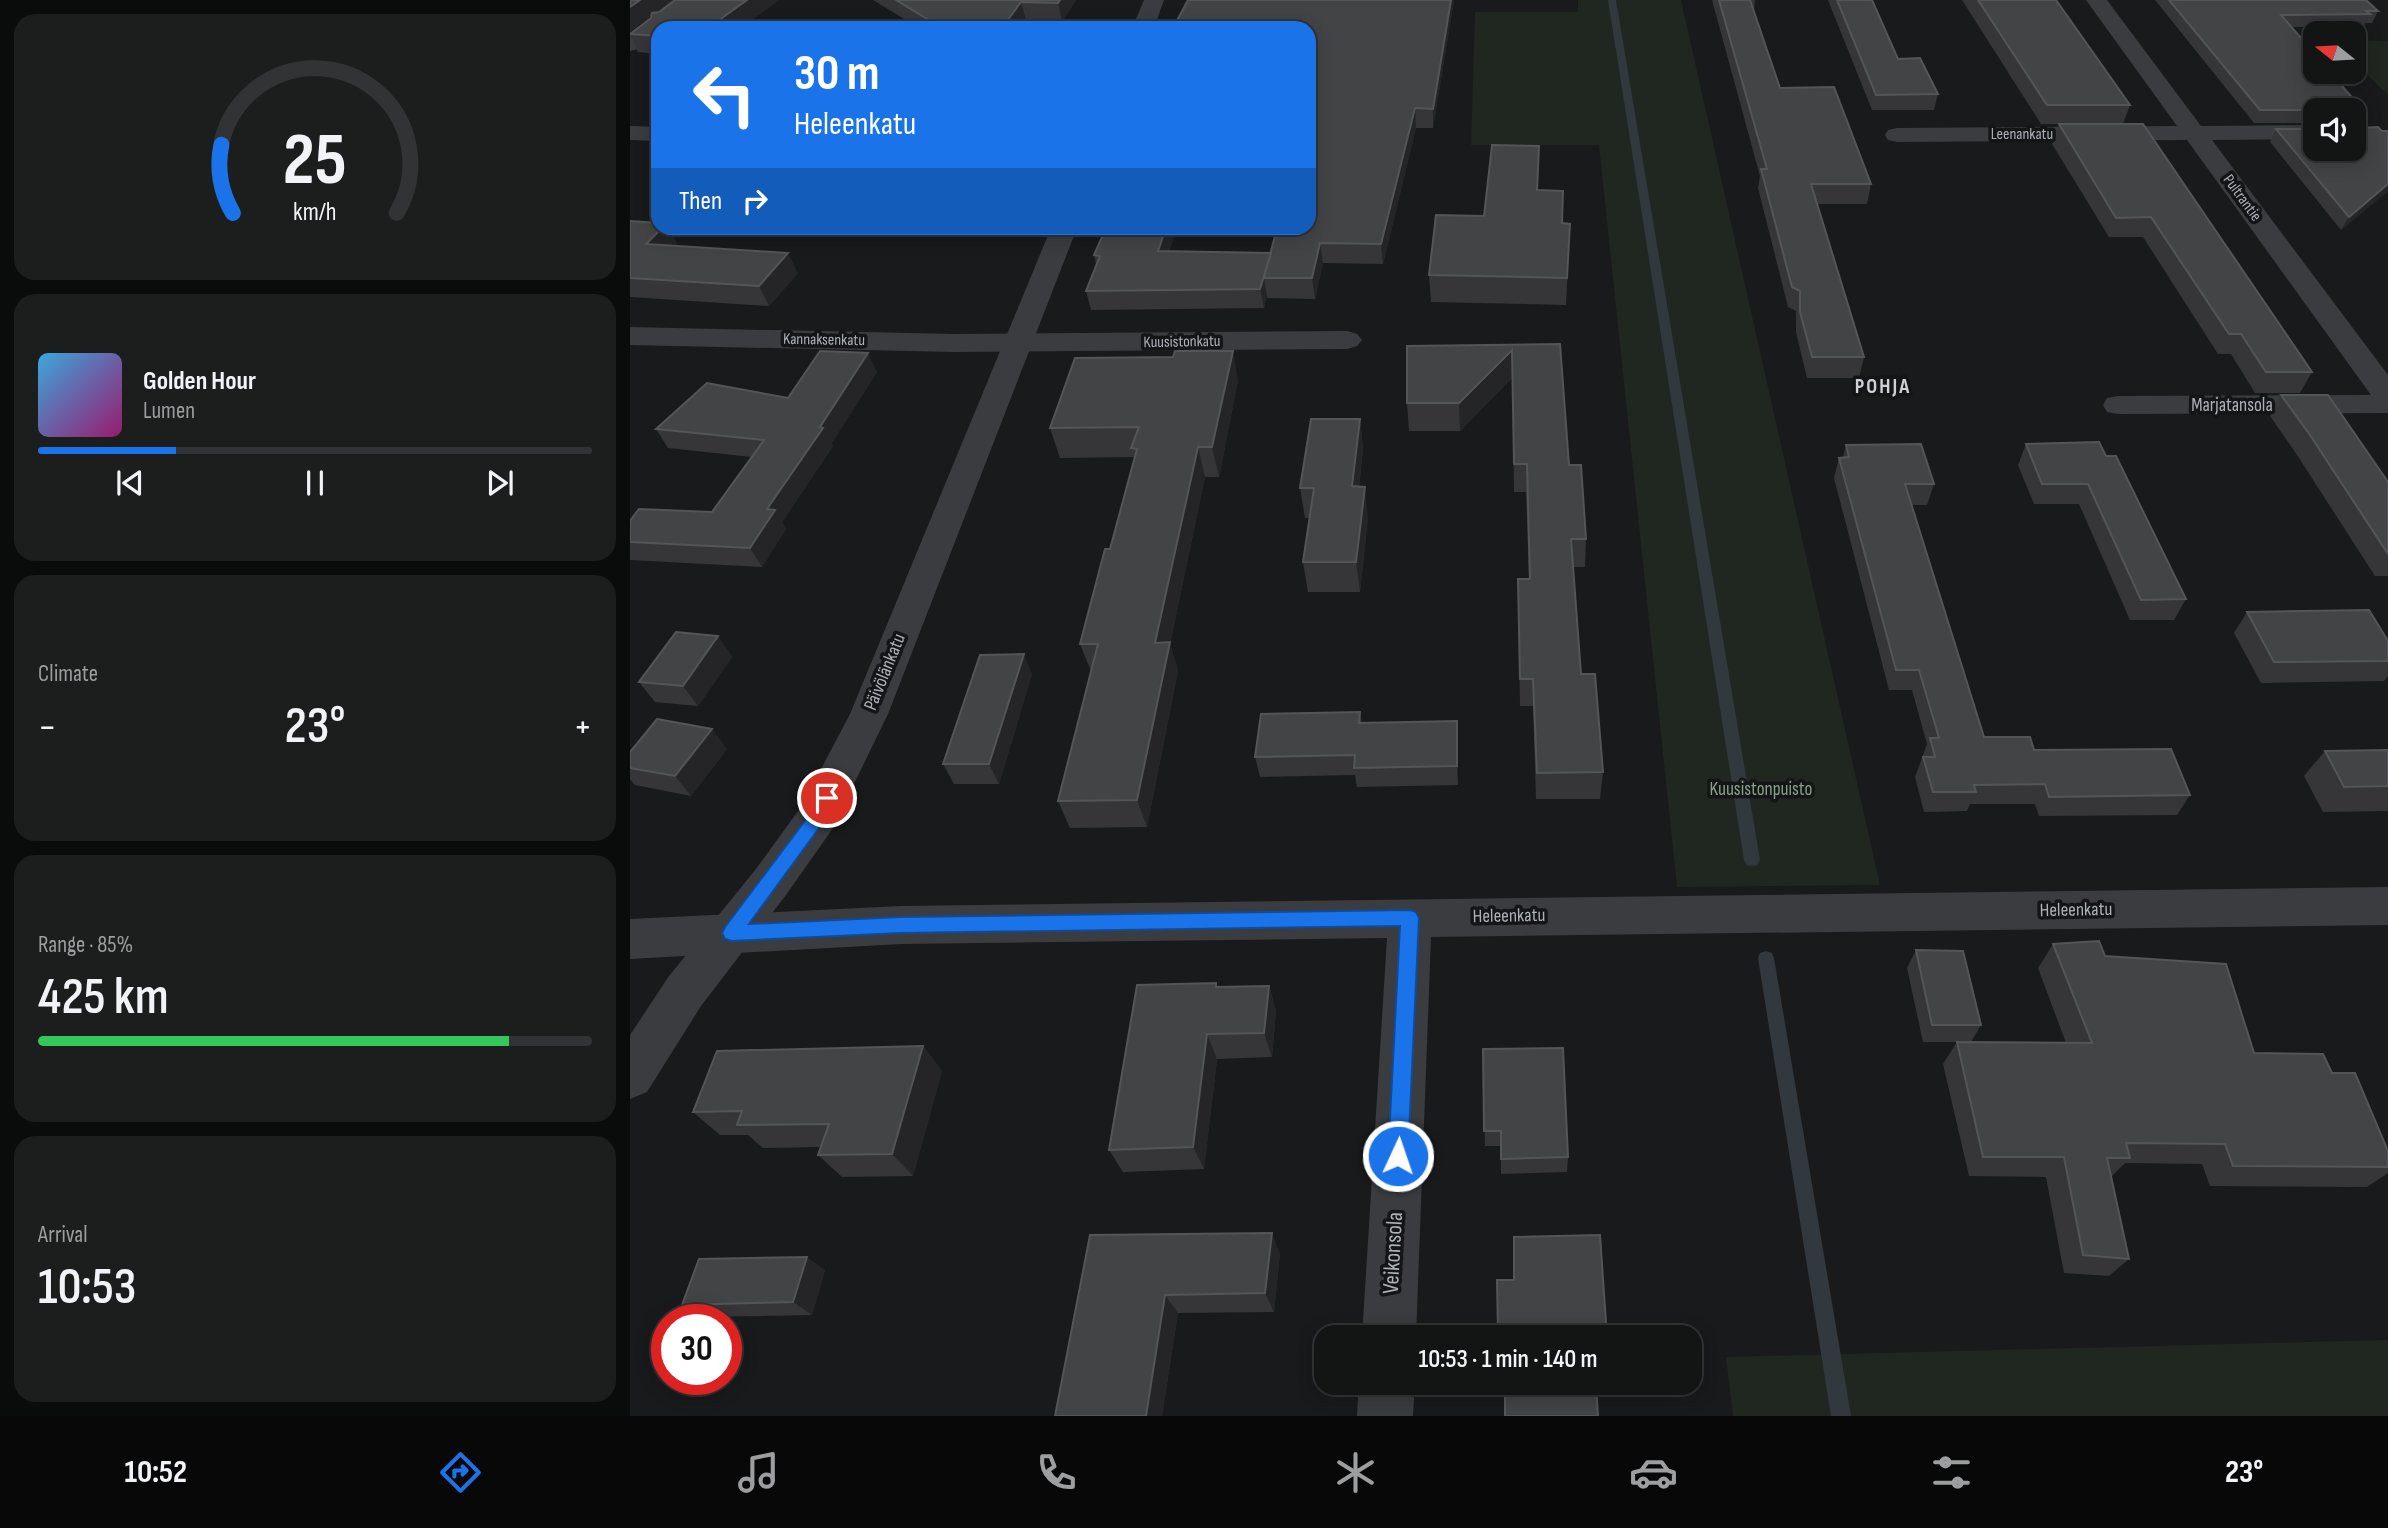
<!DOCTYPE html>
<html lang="en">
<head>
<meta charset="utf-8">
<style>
  :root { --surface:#131414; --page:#1c1d1d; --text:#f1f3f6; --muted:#9d9ea0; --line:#323334; --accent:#1a73e8 }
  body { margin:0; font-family:"Sofia Sans Condensed",sans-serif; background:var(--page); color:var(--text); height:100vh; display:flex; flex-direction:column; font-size:26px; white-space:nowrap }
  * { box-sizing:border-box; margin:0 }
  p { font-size:23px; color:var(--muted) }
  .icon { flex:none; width:38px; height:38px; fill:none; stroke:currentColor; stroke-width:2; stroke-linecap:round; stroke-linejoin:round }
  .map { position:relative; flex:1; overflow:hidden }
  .details { display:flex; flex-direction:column; gap:14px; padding:14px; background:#0a0b0b; width:630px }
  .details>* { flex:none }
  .top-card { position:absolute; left:21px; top:21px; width:665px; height:214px; border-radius:21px; box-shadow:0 4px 18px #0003,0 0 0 2px var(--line); background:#1a73e8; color:#fff; overflow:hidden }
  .needle { width:46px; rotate:288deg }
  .fabs { position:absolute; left:1673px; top:21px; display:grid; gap:14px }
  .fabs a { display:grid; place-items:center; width:63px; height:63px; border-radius:14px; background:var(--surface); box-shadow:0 4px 18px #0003,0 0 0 2px var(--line); font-size:35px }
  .speed { position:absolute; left:21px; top:1304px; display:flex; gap:14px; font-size:35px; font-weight:700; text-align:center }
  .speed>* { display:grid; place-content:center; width:91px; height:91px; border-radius:50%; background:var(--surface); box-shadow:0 4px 18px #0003,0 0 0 2px var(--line); line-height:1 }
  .speed .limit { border:10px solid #d22; background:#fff; color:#111 }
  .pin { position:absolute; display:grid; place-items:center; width:60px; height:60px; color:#fff; margin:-30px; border:4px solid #fff; border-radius:50%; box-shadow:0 2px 7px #0007 }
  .me { position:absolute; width:77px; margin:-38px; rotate:3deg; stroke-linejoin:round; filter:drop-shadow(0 0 5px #0008) }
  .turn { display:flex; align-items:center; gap:24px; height:147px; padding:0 28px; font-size:32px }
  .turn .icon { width:91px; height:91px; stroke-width:2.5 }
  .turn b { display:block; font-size:49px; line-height:60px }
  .then { display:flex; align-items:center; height:66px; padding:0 28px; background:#0003; gap:14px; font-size:26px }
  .big { font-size:52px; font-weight:600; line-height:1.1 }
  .details .card { flex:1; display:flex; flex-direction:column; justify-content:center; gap:10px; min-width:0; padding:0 24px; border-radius:21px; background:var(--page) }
  .details .dial { align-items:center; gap:0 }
  .dial svg { height:182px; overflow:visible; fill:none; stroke:var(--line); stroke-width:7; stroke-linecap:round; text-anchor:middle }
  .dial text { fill:var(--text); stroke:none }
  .song { display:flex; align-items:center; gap:21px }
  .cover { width:84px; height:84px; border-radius:10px; background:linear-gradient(135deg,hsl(200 70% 55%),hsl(320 70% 35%)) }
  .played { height:7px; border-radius:4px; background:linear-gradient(90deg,var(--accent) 25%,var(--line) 25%) }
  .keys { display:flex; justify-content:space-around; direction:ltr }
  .heat { display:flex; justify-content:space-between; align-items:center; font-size:38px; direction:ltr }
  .charge { height:10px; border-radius:5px; background:linear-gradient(90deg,#34c759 85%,var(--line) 0) }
  .trip { position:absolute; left:684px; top:1325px; width:388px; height:70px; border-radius:21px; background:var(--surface); box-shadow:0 4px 18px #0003,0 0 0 2px var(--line); font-weight:600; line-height:70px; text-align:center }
  .menu { display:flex; height:112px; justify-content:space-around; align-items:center; background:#080808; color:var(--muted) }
  .menu .icon { width:49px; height:49px }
  .menu .selected { color:var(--accent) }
  .menu b { font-size:32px; color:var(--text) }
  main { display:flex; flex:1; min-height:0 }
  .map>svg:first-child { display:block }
  .green { fill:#202620 }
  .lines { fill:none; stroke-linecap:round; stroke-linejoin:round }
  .stream { fill:#31393e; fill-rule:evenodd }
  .minor { fill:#3b3c40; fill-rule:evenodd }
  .tertiary { fill:#3b3c40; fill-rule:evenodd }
  .wall { fill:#363639 }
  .shaded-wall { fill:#252527 }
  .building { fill:#434446; stroke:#535558; stroke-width:2 }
  .route { fill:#1a73e8; stroke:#114b97; stroke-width:2 }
  .labels { text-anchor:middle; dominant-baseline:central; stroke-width:7; stroke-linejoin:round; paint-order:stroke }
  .far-street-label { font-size:16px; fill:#adb2b9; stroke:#141516 }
  .street-label { font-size:19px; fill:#adb2b9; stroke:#141516 }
  .park-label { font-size:19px; fill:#88a287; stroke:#141516 }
  .far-district-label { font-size:21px; font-weight:bold; letter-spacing:2px; fill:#ced1d6; stroke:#141516 }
  .near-street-label { font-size:23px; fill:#adb2b9; stroke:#141516 }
</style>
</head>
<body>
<main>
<section class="details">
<div class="card dial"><svg viewBox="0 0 100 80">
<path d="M14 69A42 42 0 1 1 86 69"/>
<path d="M14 69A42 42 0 0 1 9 39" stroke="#1a73e8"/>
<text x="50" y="56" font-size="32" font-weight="700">25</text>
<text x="50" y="72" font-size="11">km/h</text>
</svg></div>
<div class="card">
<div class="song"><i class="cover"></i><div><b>Golden Hour</b><p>Lumen</p></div></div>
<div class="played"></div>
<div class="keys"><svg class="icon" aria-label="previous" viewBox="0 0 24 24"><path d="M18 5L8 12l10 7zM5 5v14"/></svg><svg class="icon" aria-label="pause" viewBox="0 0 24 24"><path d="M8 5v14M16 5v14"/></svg><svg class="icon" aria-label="next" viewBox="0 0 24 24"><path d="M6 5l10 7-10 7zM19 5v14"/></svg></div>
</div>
<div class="card"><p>Climate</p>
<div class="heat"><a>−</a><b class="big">23°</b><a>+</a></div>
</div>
<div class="card"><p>Range · 85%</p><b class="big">425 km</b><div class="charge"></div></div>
<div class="card"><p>Arrival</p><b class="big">10:53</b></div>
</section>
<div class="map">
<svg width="1758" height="1416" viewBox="0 0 1758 1416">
  <rect width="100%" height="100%" fill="#191a1b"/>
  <g class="green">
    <path d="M948,0H1051L1250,885L1047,887L969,145H841L845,12H948Z"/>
    <path d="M1724,41H1758V95L1724,62Z"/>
    <path d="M1758,1340V1416H1103L1096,1357Z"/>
  </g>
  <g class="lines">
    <g class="stream">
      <path d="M978,0H986L1130,860L1127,865L1122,866L1117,865L1114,860Z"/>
      <path d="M1136,951L1142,953L1144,958L1221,1416H1201L1128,958L1130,953Z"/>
    </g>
    <g class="minor">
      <path d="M48,0H72L36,28H28V34L8,49L0,51V34Z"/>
      <path d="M1456,0H1477L1571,126L1685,125V139L1582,140L1758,375V413L1488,414L1477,412L1473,405L1477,398L1488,396L1741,395L1557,140L1267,142L1258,140L1255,135L1258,130L1267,128L1547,126Z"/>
      <path d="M0,126L28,127V141L0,140Z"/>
      <path d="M0,327L324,334L717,331L727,334L732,340L727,346L717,349L324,352L0,345Z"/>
      <path d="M1758,887V925L801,937L786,1337H732L757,938L271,944L0,959V919L271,906Z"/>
      <path d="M729,1382H785L783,1416H727Z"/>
    </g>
    <g class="tertiary">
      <path d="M514,0H534L524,28H502Z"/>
      <path d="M421,228H447L258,714L201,831L156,895L71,1006L17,1092L0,1099V1035L39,976L126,869L171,807L220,714Z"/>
    </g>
  </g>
  <g class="wall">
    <path d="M0,0H43L26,12H29L45,0H149L111,28H28V54L8,52L0,33L21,18V16L0,31Z"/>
    <path d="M243,0H446L432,21L396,20L390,28H289Z"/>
    <path d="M824,0L803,128H786L753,264L693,263L685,299L637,298V296L634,308L461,310L456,291L466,264L464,255L476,228H547L539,251L640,253Z"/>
    <path d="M1082,0H1125L1124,11L1150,88L1241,184L1237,204H1187L1234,357L1229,378H1177L1166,332V311L1158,307L1128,188L1130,176Z"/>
    <path d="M1198,0H1242L1268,59L1308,94L1304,110H1242Z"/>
    <path d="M1332,0H1426L1500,105L1493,124H1411Z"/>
    <path d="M1525,0H1736L1748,11L1742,23H1735L1734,27H1662L1685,54V72H1700L1733,110L1728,119L1729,128L1748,127L1752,131H1758V191L1711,230L1640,142L1646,129H1685V149H1724V110H1685V123H1624Z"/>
    <path d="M1429,124L1682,372L1670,393H1625L1601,354H1588L1513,237H1479L1422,144Z"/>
    <path d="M909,146L908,190L932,223L940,224L936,305L801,302L799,275L854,216Z"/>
    <path d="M0,221L47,243L44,246L168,273L139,306L0,297Z"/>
    <path d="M930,344L939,465L956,539L955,567H943L951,674L973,772L970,799H906L903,706H890L888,579H899L896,492H884L882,378L830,431H779L777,403Z"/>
    <path d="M247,372L201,444L203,446L152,522L156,529L132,567L0,560V521L82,512L122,457L38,448L26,429L158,398Z"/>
    <path d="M608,380L589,477H575L540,644L548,671L517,827L440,828L428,801L461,671L450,644L480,549L504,458V457L430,458L420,428Z"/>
    <path d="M1651,395L1758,482V576H1745L1667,455L1640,416Z"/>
    <path d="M730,419L733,449L729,487L738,517L730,592H678L673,562L680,518H675L670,488Z"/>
    <path d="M1396,444L1476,456L1556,599L1544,620H1500L1449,504H1404L1388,465Z"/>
    <path d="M1216,445L1304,484L1297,505H1282L1354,737L1560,795L1547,815L1409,816L1405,804H1340L1337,811L1294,812L1285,777L1297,744L1282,690H1259L1204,478L1209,458L1213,457Z"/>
    <path d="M1617,612L1758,641V676L1754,681L1631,683L1604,633Z"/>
    <path d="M88,636L102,657L68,706L25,702L9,682Z"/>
    <path d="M402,674L369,784H324L313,764Z"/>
    <path d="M730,712L732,723L827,721L828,785L727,787L725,775L630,777L625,757Z"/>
    <path d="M97,749L61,796L5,785L0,779V752Z"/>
    <path d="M1758,750V811L1693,812L1674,776L1695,751Z"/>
    <path d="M1423,944L1475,956L1624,1053L1702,1073L1758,1151V1173L1737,1187L1580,1186L1572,1164L1495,1163L1481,1177L1499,1259L1479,1276L1434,1273L1416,1177L1339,1176L1313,1064L1327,1042H1293L1277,968L1286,950L1351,1025L1341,1042L1436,1043L1408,968Z"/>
    <path d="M586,983L588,987L639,986L646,1011L642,1057L587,1059L574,1169L493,1172L479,1150Z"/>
    <path d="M293,1046L312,1071L283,1176L212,1177L188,1155L191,1147L133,1148L118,1135H90L63,1112Z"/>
    <path d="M853,1049L938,1157L937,1172L871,1174V1146H855Z"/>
    <path d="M460,1235L650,1253L644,1312L548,1313L532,1416H425Z"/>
    <path d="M195,1270L182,1315L73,1317L52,1305Z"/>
    <path d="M867,1280L977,1337H868Z"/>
    <path d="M875,1382H980L977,1394H967Z"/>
  </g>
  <g class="shaded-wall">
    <path d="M10,0H43L0,31V7Z"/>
    <path d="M117,0H149L111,28H78Z"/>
    <path d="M430,0H446L432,21L428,3Z"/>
    <path d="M821,0H824L803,128V109Z"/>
    <path d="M391,2L396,20L390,28H372Z"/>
    <path d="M785,108L786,128L753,264L751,244Z"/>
    <path d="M909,146V172L906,217L907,190Z"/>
    <path d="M1758,184V191L1711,230L1719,217Z"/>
    <path d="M32,228H39L47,243L27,264L16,244Z"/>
    <path d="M536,228H547L532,270L528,251Z"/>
    <path d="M690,243L693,263L685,299L682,278Z"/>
    <path d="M158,253L168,273L139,306L129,286Z"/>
    <path d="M634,278L637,296L634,308L630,289Z"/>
    <path d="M882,350V378L830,431L829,403Z"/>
    <path d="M603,351L608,380L589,477L582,447Z"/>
    <path d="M238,353L247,372L201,444L203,446L152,522L156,529L132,567L120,548L137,509Z"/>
    <path d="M730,419L733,449L725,517L722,486Z"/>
    <path d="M568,447L575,477L540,644L548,671L517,827L507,800L525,643Z"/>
    <path d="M735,487L738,517L730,592L726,562Z"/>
    <path d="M88,636L102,657L68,706L53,686Z"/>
    <path d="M394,654L402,674L369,784L359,764Z"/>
    <path d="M827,721L828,741V785L827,766Z"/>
    <path d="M82,729L97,749L61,796L45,776Z"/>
    <path d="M639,986L646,1011L642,1057L634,1033Z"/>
    <path d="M577,1034L587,1059L574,1169L563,1147Z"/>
    <path d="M293,1046L312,1071L283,1176L262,1154Z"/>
    <path d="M642,1233L650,1253L644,1312L635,1293Z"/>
    <path d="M177,1257L195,1270L182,1315L163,1302Z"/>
    <path d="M535,1295L548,1313L532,1416H516Z"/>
  </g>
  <g class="building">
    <path d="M0,0H10L0,7Z"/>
    <path d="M45,0H117L78,28H28V36L0,34L21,18L22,13L29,12Z"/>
    <path d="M266,0H430L428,3L391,2L372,28H312Z"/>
    <path d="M558,0H821L803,109L785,108L751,244L690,243L682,278H634L647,228H679V28H543Z"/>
    <path d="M1089,0H1120L1150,88L1204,87L1241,184H1181L1234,357H1182L1170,312V291L1162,287L1131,169H1137Z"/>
    <path d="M1207,0H1242L1268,59L1290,58L1308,94L1246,95Z"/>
    <path d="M1348,0H1426L1500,105H1417Z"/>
    <path d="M1539,0H1736L1748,11H1736L1740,14L1651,15L1685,54V72H1700L1733,110L1728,112L1729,128L1748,127L1752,131H1758V184L1719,217L1646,129H1685V149H1724V110H1630Z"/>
    <path d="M1429,124H1513L1682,372H1636L1611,334H1599L1521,217L1486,218Z"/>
    <path d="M862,145L909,146L907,190L933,191L932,223L940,224L937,278L799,275L806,215L854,216Z"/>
    <path d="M0,221L28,223V228H32L16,244L158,253L129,286L0,278Z"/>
    <path d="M476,228H536L528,251L641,253L630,289L456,291L470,256L464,255Z"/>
    <path d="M930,344L939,465H951L956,539H941L951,674H965L973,772L907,773L903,679H890L888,579H900L897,464H884L882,350L829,403H777V346Z"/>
    <path d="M190,351L238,353L190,427L193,428L137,509L145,510L120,548L0,542V521L9,509L82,512L134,440L26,429L77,383L158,398Z"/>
    <path d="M545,351H603L582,447H568L525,643L540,642L507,800L428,801L468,644H450L475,549H480L507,449L501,448L509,427L420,428L445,358L543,357Z"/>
    <path d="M1651,395H1698L1758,482V554L1680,435Z"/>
    <path d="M681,419H730L722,486L735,487L726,562H673L684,488H670Z"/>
    <path d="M1469,442L1476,456H1486L1556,599L1511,600L1458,484H1412L1396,444Z"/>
    <path d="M1291,444L1304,484H1275L1354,737H1400L1404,750L1541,749L1560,795L1419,797L1415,784L1344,785L1346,792H1303L1293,757H1305L1300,738H1309L1289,670H1266L1209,458L1219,457L1216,445Z"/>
    <path d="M1739,610L1758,641V661L1644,662L1617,612Z"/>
    <path d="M46,632L88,636L53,686L9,682Z"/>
    <path d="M394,654L359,764H313L350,655Z"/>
    <path d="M730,712L729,723L827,721V766L724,768L725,755L625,757L631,714Z"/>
    <path d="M27,719L82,729L45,776L0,768V752Z"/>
    <path d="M1758,750V786L1714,787L1695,751Z"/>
    <path d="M1469,941L1475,956L1596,964L1624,1053L1693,1054L1702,1073H1725L1758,1151V1167L1603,1166L1595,1144L1496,1143L1500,1158H1477L1499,1259L1453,1255L1434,1157H1353L1327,1042L1462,1043L1423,944Z"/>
    <path d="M1286,950L1333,951L1351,1025H1302Z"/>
    <path d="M586,983V987L639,986L634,1033L577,1034L563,1147L479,1150L507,985Z"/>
    <path d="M293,1046L262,1154L188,1155L199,1124L107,1125L112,1111L63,1112L87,1051Z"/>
    <path d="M933,1048L938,1157L871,1159V1131H854L853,1049Z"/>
    <path d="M642,1233L635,1293L535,1295L516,1416H425L460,1235Z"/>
    <path d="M970,1235L977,1337H874V1333H868L867,1280H884V1237Z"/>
    <path d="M177,1257L163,1302L52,1305L69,1259Z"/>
    <path d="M875,1382H980V1383L966,1384L968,1416H875Z"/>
  </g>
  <path class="route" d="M197,791L202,793L205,798L192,824L119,924L271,917L780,910L786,912L789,918L778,1156L775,1163L768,1166L761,1163L758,1156L770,926L271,933L102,941L95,939L92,933L95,927L180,814L191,793Z"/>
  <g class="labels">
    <g class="far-street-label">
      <text x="1392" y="134">Leenankatu</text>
      <text transform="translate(1612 198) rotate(54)">Pultrantie</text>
      <text transform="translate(194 340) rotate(1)">Kannaksenkatu</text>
      <text transform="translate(552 342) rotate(-1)">Kuusistonkatu</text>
    </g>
    <g class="street-label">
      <text x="1602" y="405">Marjatansola</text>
      <text transform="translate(255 672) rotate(-68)">Päivölänkatu</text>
      <text transform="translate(1446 910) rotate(-1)">Heleenkatu</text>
      <text transform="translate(879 916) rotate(-1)">Heleenkatu</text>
    </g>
    <g class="park-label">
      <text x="1131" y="789">Kuusistonpuisto</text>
    </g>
    <g class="far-district-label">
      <text x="1253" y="386">POHJA</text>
    </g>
    <g class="near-street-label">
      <text transform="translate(763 1253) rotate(-87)">Veikonsola</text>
    </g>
  </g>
</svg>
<div class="fabs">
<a><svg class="needle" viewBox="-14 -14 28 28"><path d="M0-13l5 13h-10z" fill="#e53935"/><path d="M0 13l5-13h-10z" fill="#9d9ea0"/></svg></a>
<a><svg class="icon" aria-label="sound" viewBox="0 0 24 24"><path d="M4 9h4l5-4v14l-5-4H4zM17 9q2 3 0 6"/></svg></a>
</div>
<div class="speed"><div class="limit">30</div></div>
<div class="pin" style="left:197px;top:798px;background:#d93025"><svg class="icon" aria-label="arrive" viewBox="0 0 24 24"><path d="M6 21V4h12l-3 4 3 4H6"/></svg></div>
<svg class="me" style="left:768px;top:1156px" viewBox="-20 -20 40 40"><circle r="17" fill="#1a73e8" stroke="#fff" stroke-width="3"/><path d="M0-11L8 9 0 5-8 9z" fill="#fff"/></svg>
<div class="trip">10:53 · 1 min · 140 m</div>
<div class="top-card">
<div class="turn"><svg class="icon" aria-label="left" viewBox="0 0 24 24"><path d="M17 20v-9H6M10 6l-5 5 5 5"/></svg><div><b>30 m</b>Heleenkatu</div></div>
<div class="then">Then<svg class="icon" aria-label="right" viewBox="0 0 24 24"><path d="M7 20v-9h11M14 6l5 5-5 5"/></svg></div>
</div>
</div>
</main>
<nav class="menu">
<b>10:52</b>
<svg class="icon selected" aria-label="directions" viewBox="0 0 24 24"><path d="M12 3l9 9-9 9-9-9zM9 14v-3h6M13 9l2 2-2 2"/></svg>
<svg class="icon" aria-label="music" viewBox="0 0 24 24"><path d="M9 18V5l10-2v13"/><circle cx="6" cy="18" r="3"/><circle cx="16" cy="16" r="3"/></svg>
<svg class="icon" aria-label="phone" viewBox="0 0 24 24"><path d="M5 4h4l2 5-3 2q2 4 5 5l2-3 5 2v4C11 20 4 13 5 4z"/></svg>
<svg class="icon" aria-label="climate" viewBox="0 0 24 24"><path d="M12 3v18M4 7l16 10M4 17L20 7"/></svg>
<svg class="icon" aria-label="car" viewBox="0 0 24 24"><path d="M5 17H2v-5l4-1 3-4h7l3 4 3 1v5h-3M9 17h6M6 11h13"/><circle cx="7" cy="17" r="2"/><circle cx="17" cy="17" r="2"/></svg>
<svg class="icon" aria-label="filters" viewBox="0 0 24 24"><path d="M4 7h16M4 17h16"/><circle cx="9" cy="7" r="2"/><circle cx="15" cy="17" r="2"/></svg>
<b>23°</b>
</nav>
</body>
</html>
